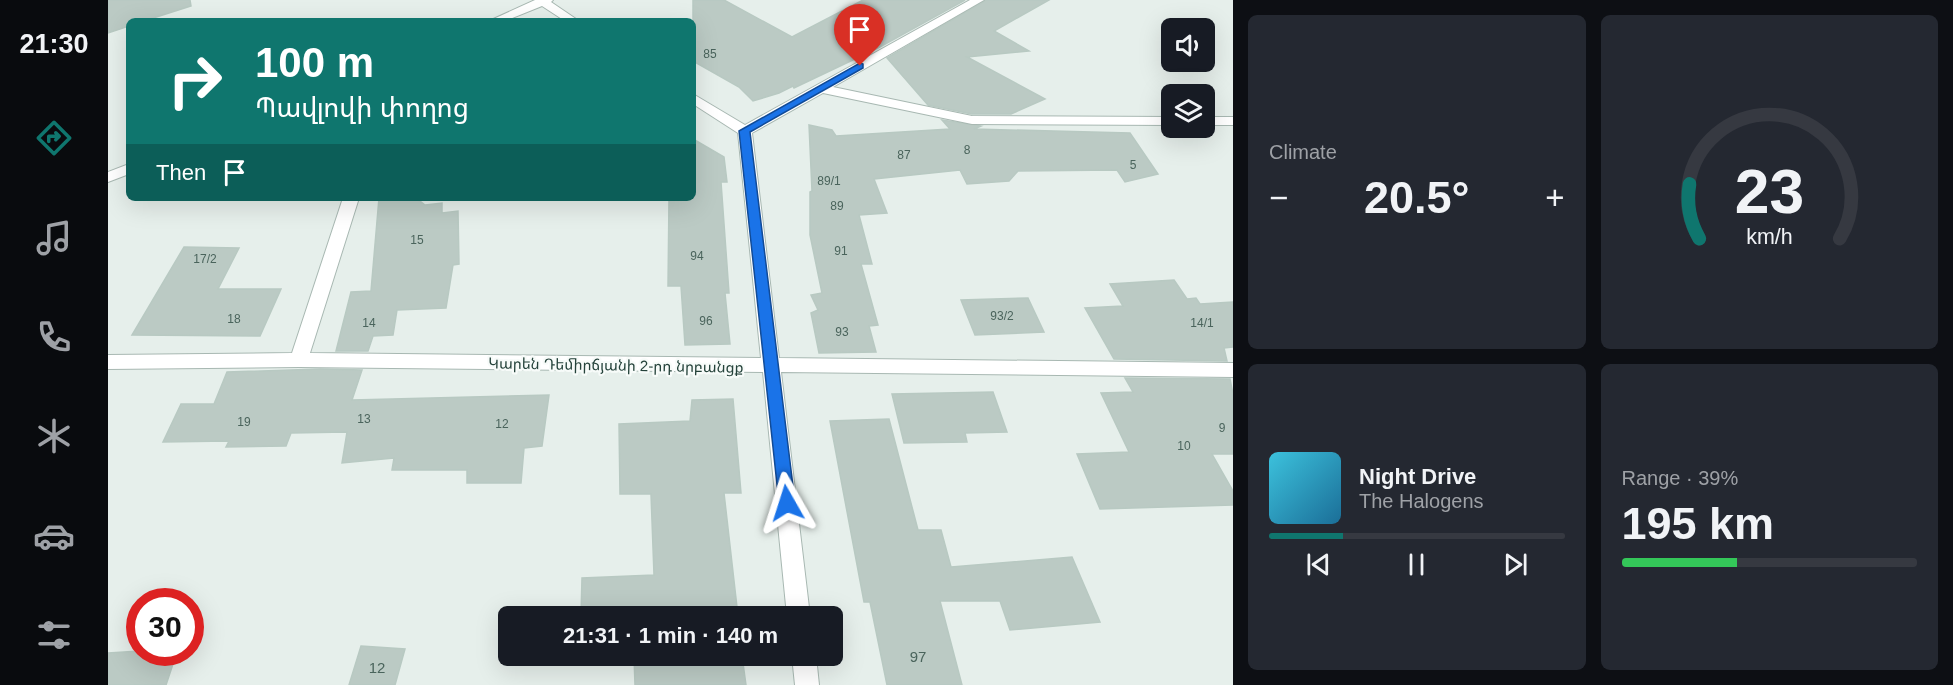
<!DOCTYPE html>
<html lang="en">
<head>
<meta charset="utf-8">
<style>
  :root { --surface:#171b24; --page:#242831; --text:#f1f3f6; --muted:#9ea1a6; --line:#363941; --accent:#0f766e }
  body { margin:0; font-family:Helvetica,"Noto Sans Armenian",sans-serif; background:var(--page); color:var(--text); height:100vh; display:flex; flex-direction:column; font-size:22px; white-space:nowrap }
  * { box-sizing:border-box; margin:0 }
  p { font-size:20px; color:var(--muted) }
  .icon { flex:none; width:33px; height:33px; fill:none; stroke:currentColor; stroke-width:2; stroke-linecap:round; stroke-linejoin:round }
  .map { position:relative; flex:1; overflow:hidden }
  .drawer { display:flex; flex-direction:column; gap:15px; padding:15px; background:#0d0f14; width:720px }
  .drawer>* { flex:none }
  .guide { position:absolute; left:18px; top:18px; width:570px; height:183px; border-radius:9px; box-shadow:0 6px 24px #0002; background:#0f766e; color:#fff; overflow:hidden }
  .fabs { position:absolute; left:1053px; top:18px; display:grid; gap:12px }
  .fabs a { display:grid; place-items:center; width:54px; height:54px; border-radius:9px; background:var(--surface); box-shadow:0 6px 24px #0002; font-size:30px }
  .speed { position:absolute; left:18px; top:588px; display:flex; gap:12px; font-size:30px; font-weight:700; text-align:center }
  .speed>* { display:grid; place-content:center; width:78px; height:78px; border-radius:50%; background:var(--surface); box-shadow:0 6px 24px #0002; line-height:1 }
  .speed .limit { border:9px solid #d22; background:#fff; color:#111 }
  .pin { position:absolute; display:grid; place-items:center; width:51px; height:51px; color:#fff; margin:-62px -26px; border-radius:50% 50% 50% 0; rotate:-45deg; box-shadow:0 0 6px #0007 }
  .pin .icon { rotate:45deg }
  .me { position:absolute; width:66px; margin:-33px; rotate:354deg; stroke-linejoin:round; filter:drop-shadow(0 0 4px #0008) }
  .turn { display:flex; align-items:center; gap:21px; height:126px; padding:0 30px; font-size:27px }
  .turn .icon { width:78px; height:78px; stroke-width:2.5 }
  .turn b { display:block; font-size:42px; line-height:51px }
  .then { display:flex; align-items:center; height:57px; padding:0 30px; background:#0003; gap:12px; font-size:22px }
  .big { font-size:45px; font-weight:700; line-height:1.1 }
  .drawer .tile { flex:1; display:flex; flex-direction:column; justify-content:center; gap:9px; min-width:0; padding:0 21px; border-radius:9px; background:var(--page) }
  .drawer .dial { align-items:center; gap:0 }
  .dial svg { height:156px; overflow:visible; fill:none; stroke:var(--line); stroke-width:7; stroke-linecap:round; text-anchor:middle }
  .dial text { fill:var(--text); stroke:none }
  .song { display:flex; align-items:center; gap:18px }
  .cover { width:72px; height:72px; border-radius:9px; background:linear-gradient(135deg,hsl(190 70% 55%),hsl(200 70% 35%)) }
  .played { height:6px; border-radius:3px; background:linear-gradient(90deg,var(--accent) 25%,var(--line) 25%) }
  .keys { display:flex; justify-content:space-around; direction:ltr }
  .heat { display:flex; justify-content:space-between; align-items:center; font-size:33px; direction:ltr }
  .charge { height:9px; border-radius:4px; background:linear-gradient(90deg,#34c759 39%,var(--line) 0) }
  .drawer .tiles { flex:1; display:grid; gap:15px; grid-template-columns:repeat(2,1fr) }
  .trip { position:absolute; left:390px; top:606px; width:345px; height:60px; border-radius:9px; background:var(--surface); box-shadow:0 6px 24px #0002; font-weight:700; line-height:60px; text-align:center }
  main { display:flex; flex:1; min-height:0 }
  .menu { display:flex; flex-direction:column; width:108px; justify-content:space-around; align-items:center; background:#090b0e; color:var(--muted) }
  .menu .icon { width:42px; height:42px }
  .menu .current { color:var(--accent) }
  .menu b { font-size:27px; color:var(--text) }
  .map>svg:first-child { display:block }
  .building { fill:#bbcac4; stroke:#b8c9c2; stroke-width:1.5 }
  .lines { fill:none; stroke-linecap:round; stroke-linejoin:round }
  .street-casing { stroke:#a8b8b2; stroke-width:2 }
  .street { fill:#fff; fill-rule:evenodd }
  .route { fill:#1a73e8; stroke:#114b97; stroke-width:1.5 }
  .labels { text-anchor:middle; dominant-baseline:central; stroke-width:4.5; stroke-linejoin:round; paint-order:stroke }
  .number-label { font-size:12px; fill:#4a645c }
  .street-label { font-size:15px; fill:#24423a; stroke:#f7fbf9 }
  .near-number-label { font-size:15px; fill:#4a645c }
</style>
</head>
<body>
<main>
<nav class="menu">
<b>21:30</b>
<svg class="icon current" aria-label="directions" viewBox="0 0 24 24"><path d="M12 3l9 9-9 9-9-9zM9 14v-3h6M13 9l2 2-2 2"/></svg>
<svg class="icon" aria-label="music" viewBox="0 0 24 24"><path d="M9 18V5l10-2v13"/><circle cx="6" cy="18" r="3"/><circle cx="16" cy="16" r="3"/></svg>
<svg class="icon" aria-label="phone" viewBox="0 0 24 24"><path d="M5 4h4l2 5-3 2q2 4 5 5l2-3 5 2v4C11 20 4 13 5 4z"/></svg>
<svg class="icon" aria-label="climate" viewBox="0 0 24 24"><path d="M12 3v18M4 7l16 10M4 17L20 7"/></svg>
<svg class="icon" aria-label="car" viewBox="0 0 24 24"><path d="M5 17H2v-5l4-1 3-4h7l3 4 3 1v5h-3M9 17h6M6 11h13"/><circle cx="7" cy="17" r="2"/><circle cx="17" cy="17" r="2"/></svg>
<svg class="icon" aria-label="filters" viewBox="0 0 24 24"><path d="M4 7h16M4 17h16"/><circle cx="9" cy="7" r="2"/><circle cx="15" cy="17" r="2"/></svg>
</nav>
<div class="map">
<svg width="1125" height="685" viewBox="0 0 1125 685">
  <rect width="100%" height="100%" fill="#e6efeb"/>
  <g class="building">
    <path d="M0,0H82L83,6L36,21H21V26L0,33Z"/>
    <path d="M585,0H616L684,37L755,0H857L770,48L686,88L685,86L671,93L645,101L631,87L585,61Z"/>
    <path d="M878,0H941L886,31L921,51L859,57L937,99L903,114H864L820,105L779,58Z"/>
    <path d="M834,120L873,126L866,129L1022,133L1050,174L1017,182L1009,170L910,171L901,181L859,184L852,170L766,179L779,213L751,215L764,264H753L770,325L761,326L768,352L711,353L703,313L710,310L703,295L714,293L702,235V192L704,191L701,125L724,130L728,136L842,129Z"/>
    <path d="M585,139L616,157L619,182H613L621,293H617L622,344L577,345L573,286H560L561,198H585Z"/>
    <path d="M271,198H308L317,205L334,203V213L350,211L351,264L345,265L338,308L289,310L285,335L265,336L260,351H228L243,292L263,291Z"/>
    <path d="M76,247L131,248L110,289H173L152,336L24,335Z"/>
    <path d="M1066,280L1079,299L1088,298L1092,304L1125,302V347L1116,348L1119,361L1006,359L977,308L1015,306L1002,284Z"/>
    <path d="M920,298L936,332L867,335L853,300Z"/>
    <path d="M212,369L254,370L244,400L441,395L434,446L416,448L413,483H359V470H284L286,458L234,463L239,432L183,433L178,446L118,447L121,441L55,442L73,404H106L119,372Z"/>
    <path d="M1017,378L1122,379L1125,394V454H1104L1125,491V505L992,509L969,454L1021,452L993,393L1025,392Z"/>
    <path d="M885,392L899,432L857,433L859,442L796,443L784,394Z"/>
    <path d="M625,399L633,493H616L630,616H473L474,578L546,575L543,494H512L511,424L582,421L584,400Z"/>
    <path d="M781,419L810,530H833L843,567L964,557L992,622L902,630L892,601H832L854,685H779L762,602H756L722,421Z"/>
    <path d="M253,646L297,649L287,685H241Z"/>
    <path d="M32,651L69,652L58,685H0V653Z"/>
    <path d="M526,656H634L638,685H527Z"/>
  </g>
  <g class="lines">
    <defs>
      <g id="street">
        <path d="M445,0L443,2L471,21H457L434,6L397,21H381L427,0Z"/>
        <path d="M862,0H876L725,87L864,116L1064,117V125L864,124L715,93L644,133L671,358L1125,363V377L673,372L702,616H679L655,372L191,367L0,369V355L184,353L234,201L232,198H248L250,201L202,353L653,358L630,133L585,104V94L637,125Z"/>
        <rect x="1096" y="117" width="29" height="8"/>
        <path d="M21,164V174L0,182V172Z"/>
        <path d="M684,656H708L711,685H687Z"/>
      </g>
    </defs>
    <use href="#street" class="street-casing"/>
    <use href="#street" class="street"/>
  </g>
  <path class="route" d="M752,63L755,64V68L642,132L687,503L685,508L679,510L673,508L671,503L631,131Z"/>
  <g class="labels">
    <g class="number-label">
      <text x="602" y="54">85</text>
      <text x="859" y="150">8</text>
      <text x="796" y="155">87</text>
      <text x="1025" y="165">5</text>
      <text x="721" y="181">89/1</text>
      <text x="729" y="206">89</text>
      <text x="309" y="240">15</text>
      <text x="733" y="251">91</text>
      <text x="589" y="256">94</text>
      <text x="97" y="259">17/2</text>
      <text x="894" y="316">93/2</text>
      <text x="126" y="319">18</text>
      <text x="598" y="321">96</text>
      <text x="261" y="323">14</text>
      <text x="1094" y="323">14/1</text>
      <text x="734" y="332">93</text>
      <text x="256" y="419">13</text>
      <text x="136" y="422">19</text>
      <text x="394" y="424">12</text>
      <text x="1114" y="428">9</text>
      <text x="1076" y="446">10</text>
    </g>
    <g class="street-label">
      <text transform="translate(508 365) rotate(1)">Կարեն Դեմիրճյանի 2-րդ նրբանցք</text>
    </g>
    <g class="near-number-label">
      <text x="810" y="656">97</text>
      <text x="269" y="667">12</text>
    </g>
  </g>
</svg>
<div class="fabs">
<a><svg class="icon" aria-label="sound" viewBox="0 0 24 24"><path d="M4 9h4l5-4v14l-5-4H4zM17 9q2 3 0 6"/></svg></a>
<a><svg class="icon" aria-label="layers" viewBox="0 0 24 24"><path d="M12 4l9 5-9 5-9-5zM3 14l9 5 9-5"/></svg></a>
</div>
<div class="speed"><div class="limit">30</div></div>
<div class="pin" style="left:752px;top:66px;background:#d93025"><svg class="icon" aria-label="arrive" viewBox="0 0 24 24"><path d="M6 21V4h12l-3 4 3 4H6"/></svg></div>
<svg class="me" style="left:679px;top:503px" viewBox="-20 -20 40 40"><path d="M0-17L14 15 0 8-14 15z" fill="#1a73e8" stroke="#fff" stroke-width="4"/></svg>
<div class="trip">21:31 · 1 min · 140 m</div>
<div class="guide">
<div class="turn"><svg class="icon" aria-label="right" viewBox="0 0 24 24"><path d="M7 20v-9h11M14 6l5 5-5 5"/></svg><div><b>100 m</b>Պավլովի փողոց</div></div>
<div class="then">Then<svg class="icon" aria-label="arrive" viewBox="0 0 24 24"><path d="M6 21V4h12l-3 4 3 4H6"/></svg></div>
</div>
</div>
<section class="drawer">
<div class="tiles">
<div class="tile"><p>Climate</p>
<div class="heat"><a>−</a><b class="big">20.5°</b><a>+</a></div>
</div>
<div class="tile dial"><svg viewBox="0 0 100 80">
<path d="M14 69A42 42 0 1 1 86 69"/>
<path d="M14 69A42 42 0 0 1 9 41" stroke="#0f766e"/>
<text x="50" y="56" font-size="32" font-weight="700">23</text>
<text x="50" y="72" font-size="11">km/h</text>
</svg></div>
<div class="tile">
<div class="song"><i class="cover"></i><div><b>Night Drive</b><p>The Halogens</p></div></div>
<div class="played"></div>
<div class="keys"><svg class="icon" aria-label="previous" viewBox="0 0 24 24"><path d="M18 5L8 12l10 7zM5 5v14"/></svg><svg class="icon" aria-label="pause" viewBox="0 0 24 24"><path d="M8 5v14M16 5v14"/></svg><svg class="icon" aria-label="next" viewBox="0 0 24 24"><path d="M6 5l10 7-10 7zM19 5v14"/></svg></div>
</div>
<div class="tile"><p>Range · 39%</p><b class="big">195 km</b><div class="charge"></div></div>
</div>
</section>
</main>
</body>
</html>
